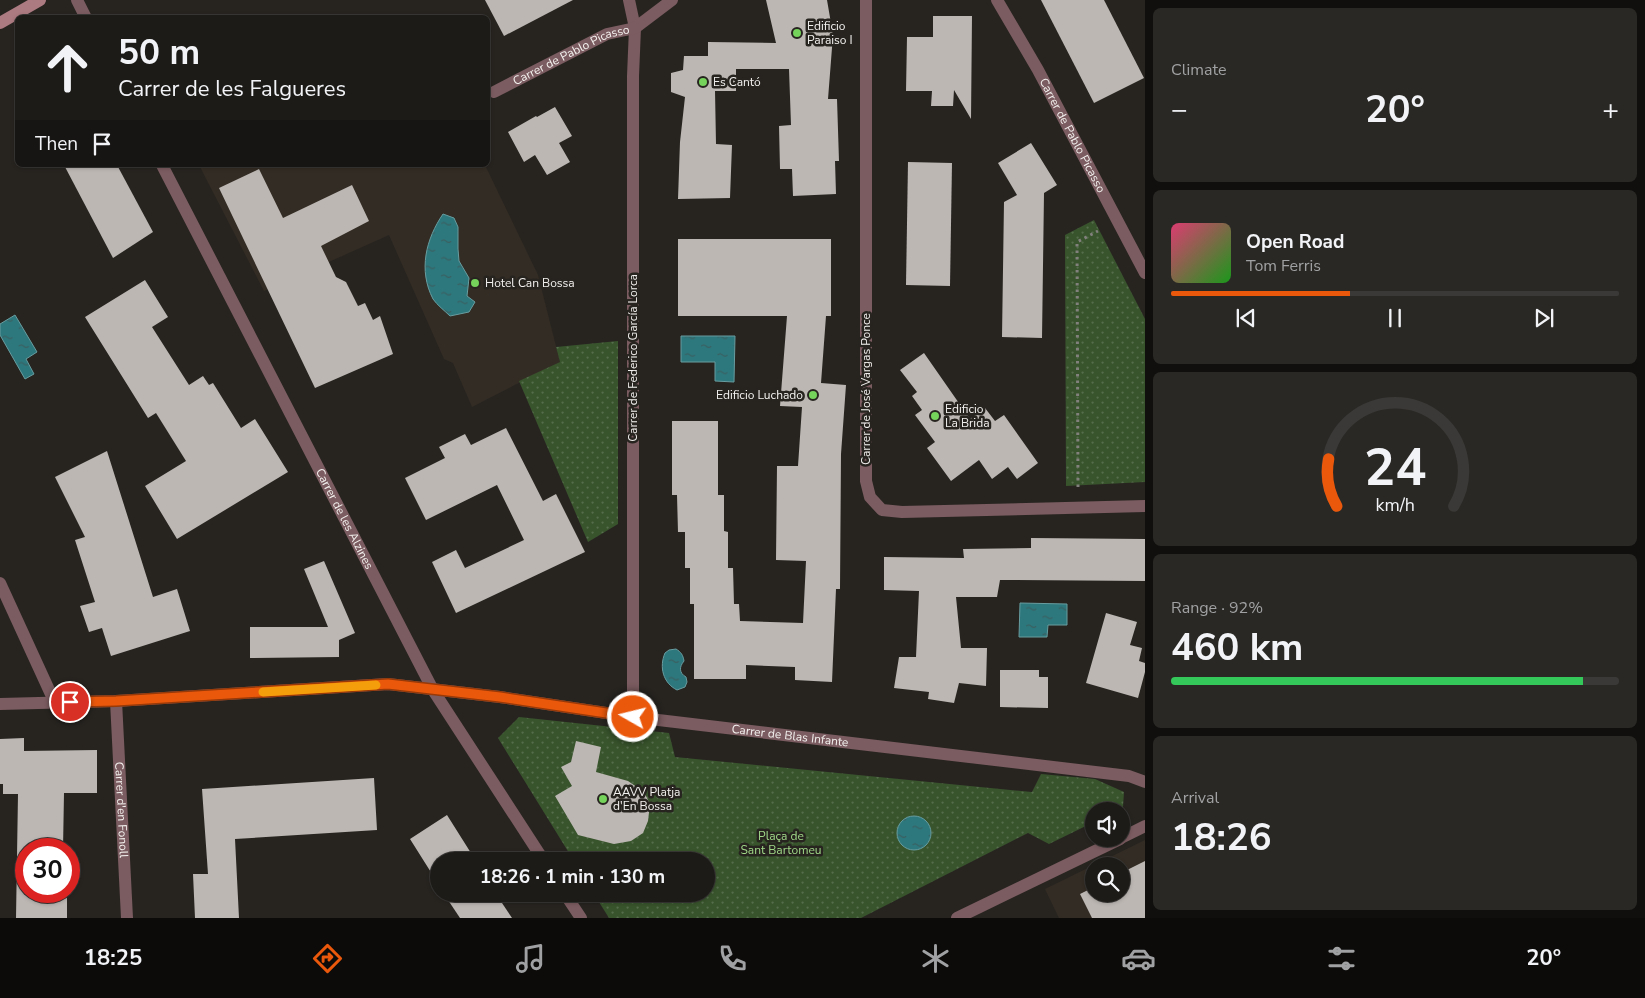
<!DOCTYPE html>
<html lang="en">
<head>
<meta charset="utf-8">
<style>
  :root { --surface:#1d1b18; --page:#2a2825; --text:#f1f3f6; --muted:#a0a1a2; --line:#3b3937; --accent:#ea580c }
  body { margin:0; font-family:"Nunito Sans",sans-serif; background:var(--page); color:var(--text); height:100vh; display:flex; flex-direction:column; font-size:19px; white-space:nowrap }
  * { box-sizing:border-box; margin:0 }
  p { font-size:16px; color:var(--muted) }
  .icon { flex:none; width:28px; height:28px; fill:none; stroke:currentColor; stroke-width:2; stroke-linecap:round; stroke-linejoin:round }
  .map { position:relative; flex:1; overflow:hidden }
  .sheet { display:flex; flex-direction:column; gap:8px; padding:8px; background:#100f0d; width:500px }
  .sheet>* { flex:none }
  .top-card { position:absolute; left:15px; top:15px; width:475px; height:152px; border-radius:8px; box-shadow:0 1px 4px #0004,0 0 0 1px var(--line); background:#1d1b18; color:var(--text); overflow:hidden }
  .tools { position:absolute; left:1085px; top:802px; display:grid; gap:10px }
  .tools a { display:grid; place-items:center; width:45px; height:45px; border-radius:50%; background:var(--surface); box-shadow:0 1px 4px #0004,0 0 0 1px var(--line); font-size:25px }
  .speed { position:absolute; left:15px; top:838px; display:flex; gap:10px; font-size:25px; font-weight:700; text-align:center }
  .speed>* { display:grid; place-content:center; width:65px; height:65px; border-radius:50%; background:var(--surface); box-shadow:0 1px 4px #0004,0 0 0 1px var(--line); line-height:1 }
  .speed .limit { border:8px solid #d22; background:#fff; color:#111 }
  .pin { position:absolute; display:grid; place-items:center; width:42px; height:42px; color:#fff; margin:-21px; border:2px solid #fff; border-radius:50%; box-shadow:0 1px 5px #0007 }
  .me { position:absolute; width:55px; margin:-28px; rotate:278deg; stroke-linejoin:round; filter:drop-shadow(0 0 4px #0008) }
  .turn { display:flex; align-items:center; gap:18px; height:105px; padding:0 20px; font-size:22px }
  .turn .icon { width:65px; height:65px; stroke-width:2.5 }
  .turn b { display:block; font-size:35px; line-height:42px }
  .then { display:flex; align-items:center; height:48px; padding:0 20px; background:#0003; gap:10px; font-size:19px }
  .big { font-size:38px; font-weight:700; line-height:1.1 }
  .sheet .card { flex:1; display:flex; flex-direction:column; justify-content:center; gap:8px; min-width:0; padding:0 18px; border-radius:8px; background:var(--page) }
  .sheet .dial { align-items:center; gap:0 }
  .dial svg { height:130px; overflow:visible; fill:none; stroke:var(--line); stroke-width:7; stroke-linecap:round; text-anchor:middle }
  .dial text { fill:var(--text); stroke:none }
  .song { display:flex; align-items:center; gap:15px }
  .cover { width:60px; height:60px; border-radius:8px; background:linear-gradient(135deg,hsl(340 70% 55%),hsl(120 70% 35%)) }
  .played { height:5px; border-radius:2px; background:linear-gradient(90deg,var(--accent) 40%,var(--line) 40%) }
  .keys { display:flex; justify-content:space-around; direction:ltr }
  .heat { display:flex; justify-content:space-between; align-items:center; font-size:28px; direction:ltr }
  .charge { height:8px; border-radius:4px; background:linear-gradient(90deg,#34c759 92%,var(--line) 0) }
  .trip { position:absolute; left:430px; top:852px; width:285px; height:50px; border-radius:25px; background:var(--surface); box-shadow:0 1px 4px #0004,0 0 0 1px var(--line); font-weight:700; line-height:50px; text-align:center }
  .menu { display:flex; height:80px; justify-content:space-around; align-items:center; background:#0c0b0a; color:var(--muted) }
  .menu .icon { width:35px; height:35px }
  .menu .current { color:var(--accent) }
  .menu b { font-size:22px; color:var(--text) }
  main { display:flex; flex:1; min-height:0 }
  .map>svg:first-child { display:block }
  .built { fill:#332c24; fill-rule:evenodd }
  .park { fill:url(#park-dots) }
  .water { fill:url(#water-ripples); stroke:#689c9f }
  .building { fill:#bcb7b3 }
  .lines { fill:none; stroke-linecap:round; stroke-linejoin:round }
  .path { stroke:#83817e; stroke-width:3; stroke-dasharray:2.5 4; stroke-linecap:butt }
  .street { stroke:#7b5c60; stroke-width:12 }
  .secondary { stroke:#ac7a81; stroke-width:12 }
  .route-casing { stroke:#983908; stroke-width:12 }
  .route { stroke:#ea580c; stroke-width:9 }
  .slow { stroke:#f59e0b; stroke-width:9 }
  .poi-dot { fill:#75d25b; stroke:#272420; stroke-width:2 }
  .labels { text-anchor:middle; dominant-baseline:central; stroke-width:5; stroke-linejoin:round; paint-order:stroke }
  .poi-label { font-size:12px; fill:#f3f1ef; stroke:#272420; text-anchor:start }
  .street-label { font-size:12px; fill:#f3f1ef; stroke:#272420 }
  .park-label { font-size:12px; fill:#a0d888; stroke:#272420 }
</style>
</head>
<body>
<main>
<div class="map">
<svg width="1145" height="918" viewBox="0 0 1145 918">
  <defs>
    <pattern id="park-dots" width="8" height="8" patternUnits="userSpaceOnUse" patternTransform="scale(1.25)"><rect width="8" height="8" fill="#38542c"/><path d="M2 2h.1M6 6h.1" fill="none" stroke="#556d4b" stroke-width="1.8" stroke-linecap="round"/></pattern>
    <pattern id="water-ripples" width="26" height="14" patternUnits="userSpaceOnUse" patternTransform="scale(1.25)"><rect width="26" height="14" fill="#2c787d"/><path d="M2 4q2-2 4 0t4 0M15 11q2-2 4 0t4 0" fill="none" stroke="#3a6062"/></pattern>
  </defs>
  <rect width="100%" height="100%" fill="#272420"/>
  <g class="built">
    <path d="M199,165H485L538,275L560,362L472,407L453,363L444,359L389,235L264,291Z"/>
    <path d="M1145,840V918H1059L1045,889ZM1094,866H1121V894H1094Z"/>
  </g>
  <g class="park">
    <path d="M1094,220L1145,319V482L1066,486L1065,235Z"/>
    <path d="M618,341V524L588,542L519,381L560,362L556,347Z"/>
    <path d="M519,717L669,733L675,757L1032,792L1041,774L1095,779L1124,792L1123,807L1115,811H1094V822L1049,844L1028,833L861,918H609L594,894H706V861H574L498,738Z"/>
  </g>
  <g class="water">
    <path d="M443,214L454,218L458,227V249L459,261L469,278L467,296L475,302L469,312L450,316C445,311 437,305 433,299C418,270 426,239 443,214Z"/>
    <path d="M15,315L37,352L26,359L34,374L25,379L0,335V324Z"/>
    <path d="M681,336H735L734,382L715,381V362H681Z"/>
    <path d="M1020,603L1067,604V625H1048L1047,637H1019Z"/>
    <path d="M676,649C681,652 683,655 684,661C679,667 679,673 686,677L687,682L685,687L677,690C663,683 659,667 665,653L669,650Z"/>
    <circle cx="914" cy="833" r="17"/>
  </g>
  <g class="building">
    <path d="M485,0H573L504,36Z"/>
    <path d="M766,0H827L833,35L828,99H837L839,161H835L836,194L793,196L792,169H780L779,126L791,125L789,69H736V91H715L716,144L732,145L730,198L678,199L680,142L685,97L671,92V73L683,70L684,56H708V42L776,43Z"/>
    <path d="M1041,0H1104L1144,78L1094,103Z"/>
    <path d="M933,16H972L971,119L954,90L953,106H931L932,91H906L907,37H933Z"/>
    <path d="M555,107L572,136L559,143L570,162L547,175L535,155L524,162L508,132L536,116L537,117Z"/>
    <path d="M1031,143L1057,185L1044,193L1042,338L1002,337L1004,202L1017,195L998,163Z"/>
    <path d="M908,162L952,163L950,286L906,285Z"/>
    <path d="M64,165H117L153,232L113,258Z"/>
    <path d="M259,169L283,218L352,185L369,221L321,246L336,277L346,282L358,306L365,303L373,320L380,316L393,354L315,388L219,188Z"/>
    <path d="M678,239H831V316H826L821,383L846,385L841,454L840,589H836L832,682L795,680V667L746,665V679H694V604H690V568H685V532H678L677,495H672V421H718V495H724V531L728,532V568H733L734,604H739L740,621L803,623L806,561L776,560L777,466H798L802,407L780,406L787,316H678Z"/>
    <path d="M145,280L168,317L152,327L189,385L203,376L209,385L213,383L241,428L255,419L288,472L177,539L145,486L186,461L156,413L148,418L85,317Z"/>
    <path d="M924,353L970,419L985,408L995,421L1004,415L1038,463L1017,479L1008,467L992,479L979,460L951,481L927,448L935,442L915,415L922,410L912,396L917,392L900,370Z"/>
    <path d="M506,428L543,501L556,494L585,552L456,613L432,562L456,550L465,568L524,540L497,485L426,520L405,478L445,458L439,447L465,434L471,445Z"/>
    <path d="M107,451L153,597L177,589L190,631L111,656L102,628L89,632L80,606L95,602L75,540L85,537L55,477Z"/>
    <path d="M1031,538L1145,539V581L1000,580L997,597H956L961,648H987L986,686L959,683L954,703L928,699L929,692L894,688L899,657H916L919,591L884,590V557L964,558L963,549L1031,548Z"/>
    <path d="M324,561L355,633L339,640V657L250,658V627H328L304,569Z"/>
    <path d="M1106,613L1137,622L1130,645L1142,648L1139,661L1145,663V672L1138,698L1086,683Z"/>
    <path d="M1000,670H1039V677H1048V708L1000,707Z"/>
    <path d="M24,738V751L97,750V793H64L63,849H26V891H67V918H16L18,794H3V784H0V739Z"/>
    <path d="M576,741L601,747L596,772L628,781L644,792L650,804L648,821L643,833L631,841L614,844L578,835L555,796L572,786L561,767L571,762Z"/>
    <path d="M374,778L377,830L235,839L239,918H195L193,874H208L202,789Z"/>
    <path d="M447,815L476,861H439V885L410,839Z"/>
    <path d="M1145,861V918H1092L1080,894L1094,887V894H1121V873Z"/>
    <path d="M444,894H496L512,918H460Z"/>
  </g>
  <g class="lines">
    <path class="path" d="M1078,487L1077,242L1098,231"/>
    <g class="street">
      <path d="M77,0L86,18"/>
      <path d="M629,0L635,28L633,76V717"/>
      <path d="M866,0V481L870,497L882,510L902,512L1145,506"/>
      <path id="s1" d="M997,0L1038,70L1145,273"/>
      <path id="s2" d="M494,92L607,34L635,28L672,0"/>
      <path id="s3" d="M162,165L433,690L544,861"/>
      <path d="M0,583L55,703"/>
      <path id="s4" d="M116,701L127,918"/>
      <path id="s5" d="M0,704L116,701L388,684L500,697L633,717L1129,776L1145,782"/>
      <path d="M1121,838L1145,826"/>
      <path d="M565,894L581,918"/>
      <path d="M957,918L1120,839"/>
    </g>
    <path class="secondary" d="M0,23L40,0"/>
  </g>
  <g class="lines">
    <defs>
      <path id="route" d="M70,702L116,701L388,684L500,697L633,717"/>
    </defs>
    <use href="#route" class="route-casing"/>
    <use href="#route" class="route"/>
    <path class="slow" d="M263,692L376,685"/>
  </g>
  <g class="poi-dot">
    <circle cx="797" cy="33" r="5"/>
    <circle cx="703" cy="82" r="5"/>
    <circle cx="475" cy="283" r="5"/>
    <circle cx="813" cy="395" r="5"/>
    <circle cx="935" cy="416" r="5"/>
    <circle cx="603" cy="799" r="5"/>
  </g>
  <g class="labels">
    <g class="poi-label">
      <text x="807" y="26">Edificio<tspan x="807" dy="14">Paraiso I</tspan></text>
      <text x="713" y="82">Es Cantó</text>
      <text x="485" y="283">Hotel Can Bossa</text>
      <text x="803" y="395" text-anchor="end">Edificio Luchado</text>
      <text x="945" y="409">Edificio<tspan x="945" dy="14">La Brida</tspan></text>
      <text x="613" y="792">AAVV Platja<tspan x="613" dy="14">d'En Bossa</tspan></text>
    </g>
    <g class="street-label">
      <text stroke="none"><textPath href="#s2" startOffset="86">Carrer de Pablo Picasso</textPath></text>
      <text stroke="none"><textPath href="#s1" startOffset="155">Carrer de Pablo Picasso</textPath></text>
      <text transform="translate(633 358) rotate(-90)">Carrer de Federico García Lorca</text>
      <text transform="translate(866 389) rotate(-90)">Carrer de José Vargas Ponce</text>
      <text stroke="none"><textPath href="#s3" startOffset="398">Carrer de les Alzines</textPath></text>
      <text stroke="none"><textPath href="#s5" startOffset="794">Carrer de Blas Infante</textPath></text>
      <text stroke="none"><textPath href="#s4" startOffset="109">Carrer d'en Fonoll</textPath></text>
    </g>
    <g class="park-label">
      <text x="781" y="836">Plaça de<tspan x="781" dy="14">Sant Bartomeu</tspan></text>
    </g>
  </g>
</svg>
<div class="tools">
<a><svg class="icon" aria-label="sound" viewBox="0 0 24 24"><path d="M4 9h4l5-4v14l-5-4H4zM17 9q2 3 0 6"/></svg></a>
<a><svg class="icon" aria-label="search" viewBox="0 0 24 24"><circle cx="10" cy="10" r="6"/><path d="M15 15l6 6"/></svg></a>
</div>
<div class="speed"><div class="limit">30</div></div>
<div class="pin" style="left:70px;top:702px;background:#d93025"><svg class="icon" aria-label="arrive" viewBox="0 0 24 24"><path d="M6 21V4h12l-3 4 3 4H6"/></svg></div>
<svg class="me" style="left:633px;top:717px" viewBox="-20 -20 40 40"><circle r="17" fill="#ea580c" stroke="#fff" stroke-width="3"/><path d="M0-11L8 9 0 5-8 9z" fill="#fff"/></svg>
<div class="trip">18:26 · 1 min · 130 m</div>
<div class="top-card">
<div class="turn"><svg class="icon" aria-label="ahead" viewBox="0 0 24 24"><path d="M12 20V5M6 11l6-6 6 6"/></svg><div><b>50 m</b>Carrer de les Falgueres</div></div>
<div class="then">Then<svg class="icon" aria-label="arrive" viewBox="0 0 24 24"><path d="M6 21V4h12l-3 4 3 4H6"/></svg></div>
</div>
</div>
<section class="sheet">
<div class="card"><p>Climate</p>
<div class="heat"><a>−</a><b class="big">20°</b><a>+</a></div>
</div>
<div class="card">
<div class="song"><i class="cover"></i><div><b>Open Road</b><p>Tom Ferris</p></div></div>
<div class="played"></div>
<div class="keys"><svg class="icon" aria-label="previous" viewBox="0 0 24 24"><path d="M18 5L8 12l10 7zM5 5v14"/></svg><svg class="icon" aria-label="pause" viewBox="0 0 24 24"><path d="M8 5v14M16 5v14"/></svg><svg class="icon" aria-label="next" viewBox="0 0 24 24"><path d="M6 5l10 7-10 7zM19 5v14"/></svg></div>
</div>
<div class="card dial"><svg viewBox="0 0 100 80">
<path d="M14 69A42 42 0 1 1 86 69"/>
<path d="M14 69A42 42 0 0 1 9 40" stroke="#ea580c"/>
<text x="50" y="56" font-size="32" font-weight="700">24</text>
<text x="50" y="72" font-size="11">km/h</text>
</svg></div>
<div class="card"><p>Range · 92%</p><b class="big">460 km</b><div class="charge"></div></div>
<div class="card"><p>Arrival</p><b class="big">18:26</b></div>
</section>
</main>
<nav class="menu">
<b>18:25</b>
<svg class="icon current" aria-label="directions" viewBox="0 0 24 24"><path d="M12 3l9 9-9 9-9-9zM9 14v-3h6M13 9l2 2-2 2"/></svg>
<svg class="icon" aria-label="music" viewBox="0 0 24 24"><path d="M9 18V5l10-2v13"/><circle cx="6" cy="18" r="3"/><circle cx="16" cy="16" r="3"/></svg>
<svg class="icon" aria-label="phone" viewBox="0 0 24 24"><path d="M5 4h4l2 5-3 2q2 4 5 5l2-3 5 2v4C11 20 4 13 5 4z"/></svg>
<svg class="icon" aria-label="climate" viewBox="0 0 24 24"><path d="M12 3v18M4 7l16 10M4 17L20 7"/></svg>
<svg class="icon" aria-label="car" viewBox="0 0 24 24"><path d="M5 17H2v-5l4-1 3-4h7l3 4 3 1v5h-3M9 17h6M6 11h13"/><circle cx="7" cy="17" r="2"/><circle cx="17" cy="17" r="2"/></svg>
<svg class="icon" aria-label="filters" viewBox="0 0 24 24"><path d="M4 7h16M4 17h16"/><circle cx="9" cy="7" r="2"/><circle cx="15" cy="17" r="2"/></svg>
<b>20°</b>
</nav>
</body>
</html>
